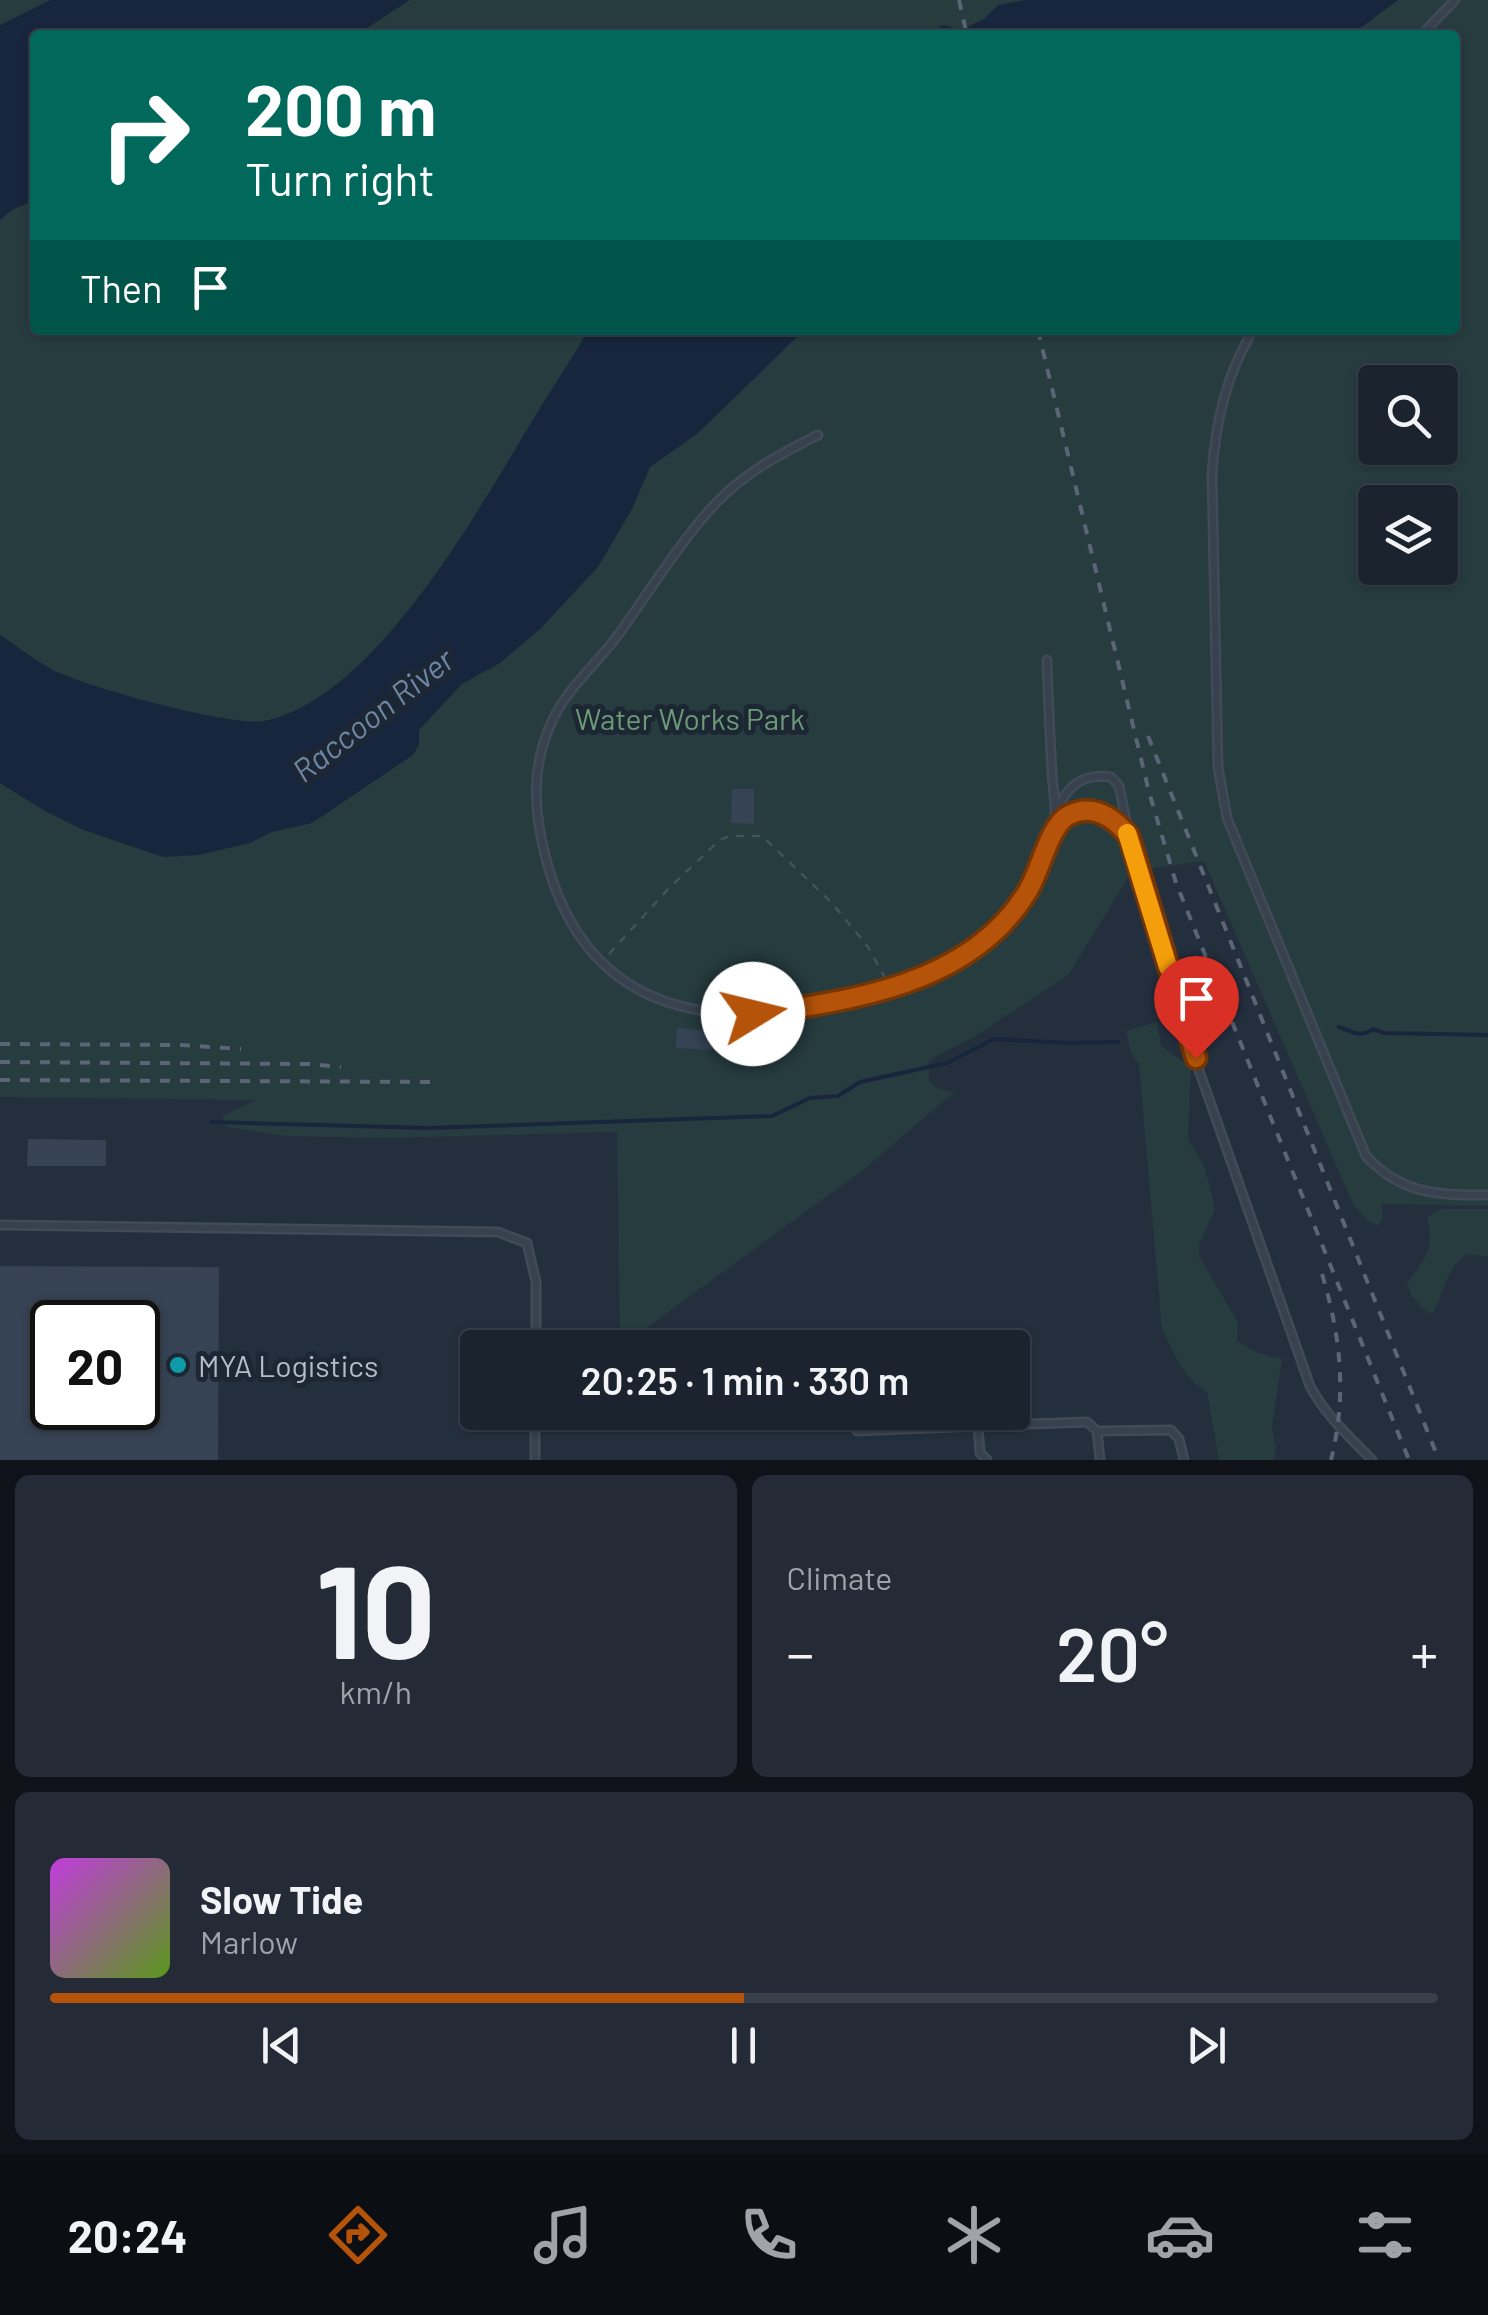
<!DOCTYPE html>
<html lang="en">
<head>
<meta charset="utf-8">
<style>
  :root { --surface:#1b232e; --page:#242b36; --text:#f1f3f6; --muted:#a0a4aa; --line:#39404a; --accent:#b45309 }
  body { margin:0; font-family:Barlow,sans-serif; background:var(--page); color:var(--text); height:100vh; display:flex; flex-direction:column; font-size:38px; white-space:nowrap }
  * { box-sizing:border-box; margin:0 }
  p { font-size:32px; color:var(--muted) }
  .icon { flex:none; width:55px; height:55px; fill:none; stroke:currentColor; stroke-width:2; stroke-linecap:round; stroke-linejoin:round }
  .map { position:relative; height:1460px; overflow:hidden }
  .drawer { display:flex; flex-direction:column; gap:15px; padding:15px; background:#0f1319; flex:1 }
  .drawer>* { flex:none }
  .guide { position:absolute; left:30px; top:30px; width:1430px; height:305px; border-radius:10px; box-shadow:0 2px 8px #0004,0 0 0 2px var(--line); background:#00695c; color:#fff; overflow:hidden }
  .controls { position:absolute; left:1358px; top:365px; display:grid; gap:20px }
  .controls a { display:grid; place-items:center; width:100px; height:100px; border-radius:10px; background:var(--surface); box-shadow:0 2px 8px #0004,0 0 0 2px var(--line); font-size:50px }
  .speed { position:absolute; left:30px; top:1300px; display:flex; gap:20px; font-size:50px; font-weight:700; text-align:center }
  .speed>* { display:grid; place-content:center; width:130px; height:130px; border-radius:50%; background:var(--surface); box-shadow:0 2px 8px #0004,0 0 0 2px var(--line); line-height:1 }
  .speed .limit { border:5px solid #111; border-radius:15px; background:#fff; color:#111 }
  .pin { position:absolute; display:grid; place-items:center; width:85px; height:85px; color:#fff; margin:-102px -42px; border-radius:50% 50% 50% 0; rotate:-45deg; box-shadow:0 0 10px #0007 }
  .pin .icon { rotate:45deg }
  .me { position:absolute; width:110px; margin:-55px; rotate:81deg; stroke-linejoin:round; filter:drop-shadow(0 0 8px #0008) }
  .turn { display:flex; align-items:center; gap:35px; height:210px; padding:0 50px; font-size:45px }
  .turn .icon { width:130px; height:130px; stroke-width:2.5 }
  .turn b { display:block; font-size:70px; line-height:85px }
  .then { display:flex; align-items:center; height:95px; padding:0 50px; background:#0003; gap:20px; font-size:38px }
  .big { font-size:75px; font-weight:600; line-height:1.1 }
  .drawer .widget { flex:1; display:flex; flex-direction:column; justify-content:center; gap:15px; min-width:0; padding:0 35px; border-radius:15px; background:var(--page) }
  .drawer .dial { align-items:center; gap:0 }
  .dial b { font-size:130px; line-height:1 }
  .song { display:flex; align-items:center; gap:30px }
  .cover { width:120px; height:120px; border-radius:15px; background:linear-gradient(135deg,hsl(290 70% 55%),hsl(90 70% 35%)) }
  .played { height:10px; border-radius:5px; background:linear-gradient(90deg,var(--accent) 50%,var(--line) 50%) }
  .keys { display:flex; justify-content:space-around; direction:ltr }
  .heat { display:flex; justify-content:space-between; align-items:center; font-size:55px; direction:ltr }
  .drawer .tiles { flex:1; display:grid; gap:15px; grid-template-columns:1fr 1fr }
  .widget:last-child { grid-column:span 2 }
  .trip { position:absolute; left:460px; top:1330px; width:570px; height:100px; border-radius:10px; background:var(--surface); box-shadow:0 2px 8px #0004,0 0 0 2px var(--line); font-weight:600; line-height:100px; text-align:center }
  .menu { display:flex; height:160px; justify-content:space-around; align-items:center; background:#0b0e12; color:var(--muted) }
  .menu .icon { width:70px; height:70px }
  .menu .current { color:var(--accent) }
  .menu b { font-size:45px; color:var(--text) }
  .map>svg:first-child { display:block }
  .green { fill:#263c3f; fill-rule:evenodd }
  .water { fill:#17263c }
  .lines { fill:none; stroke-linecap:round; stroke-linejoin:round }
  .stream { stroke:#17263c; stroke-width:4 }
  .building { fill:#364354; fill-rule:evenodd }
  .service-casing { stroke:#414a57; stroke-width:11 }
  .path { stroke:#3f5557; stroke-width:2.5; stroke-dasharray:8 8; stroke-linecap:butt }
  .service { stroke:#38414e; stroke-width:6 }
  .rail { stroke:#5a6575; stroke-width:4; stroke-dasharray:10 10; stroke-linecap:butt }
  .route-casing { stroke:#753606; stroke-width:25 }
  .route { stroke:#b45309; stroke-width:18 }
  .slow { stroke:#f59e0b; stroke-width:18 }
  .culture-dot { fill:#0f9aa8; stroke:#1d2633; stroke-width:4 }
  .labels { text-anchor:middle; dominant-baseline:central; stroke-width:10; stroke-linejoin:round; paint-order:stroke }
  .park-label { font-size:30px; fill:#6b9a76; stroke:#1d2633 }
  .poi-label { font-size:30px; fill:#b4bcc9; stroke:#1d2633; text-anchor:start }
  .water-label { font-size:32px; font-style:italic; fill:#6d86a8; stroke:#1d2633 }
</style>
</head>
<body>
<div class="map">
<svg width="1488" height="1460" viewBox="0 0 1488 1460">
  <rect width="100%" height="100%" fill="#242f3e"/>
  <g class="green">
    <path d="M0,0H1488V1206L1381,1204L1383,1217L1378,1226L1366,1219L1353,1204L1204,861L1132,871L1069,974L974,1037L929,1060V1081L937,1088L954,1092L863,1170L620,1347L617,1132L386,1138L286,1136L226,1127L222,1116L256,1100L0,1097ZM35,35H1455V330H35ZM1375,382H1440V448H1375ZM1375,502H1440V568H1375Z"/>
    <path d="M1157,1022L1161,1046L1191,1067L1188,1139L1205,1168L1215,1209L1199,1245V1256L1238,1322L1237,1341L1258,1353L1282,1359L1272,1427L1276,1449L1274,1460H1219L1207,1392C1183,1377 1174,1354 1162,1329L1139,1065L1131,1053L1126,1031Z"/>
    <path d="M1441,1209H1488V1257L1468,1254C1446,1267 1445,1290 1434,1311L1429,1314L1413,1298L1407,1284C1426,1257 1435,1251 1427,1217Z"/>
  </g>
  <g class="water">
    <path d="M50,0H410L356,35H35V200L12,210L0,220V25Z"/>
    <path d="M1025,0H1398L1351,35H924L943,25L961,30L984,19L998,5Z"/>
    <path d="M588,330H804L697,434L650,467L632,509L598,567L540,629L500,663L462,684L419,730V745L413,755L312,823L272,832L250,843L198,855L163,857L81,829L45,811L0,783V635C17,646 33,659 51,669C82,686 231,727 264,721C378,698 483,501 540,408C556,382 573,357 588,330Z"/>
  </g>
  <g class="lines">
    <g class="stream">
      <path d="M1339,1027C1352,1032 1361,1038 1373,1029L1384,1033L1488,1035"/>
      <path d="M212,1122L428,1128L772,1116L810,1098L838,1096L860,1082L947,1063L994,1039L1069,1043L1118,1042"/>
    </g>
  </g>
  <g class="building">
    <path d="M732,789H754V824L731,823Z"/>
    <path d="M677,1028L712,1031L711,1050L676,1048Z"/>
    <path d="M28,1139L106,1140V1166H27Z"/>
    <path d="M0,1266L219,1267L218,1460H0ZM52,1322H138V1408H52Z"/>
  </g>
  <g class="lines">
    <defs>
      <g id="service">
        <path d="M1421,35L1455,0"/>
        <path d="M1253,330C1226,376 1216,420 1212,473L1218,767L1227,818L1366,1156C1402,1195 1438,1195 1488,1195"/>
        <path d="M818,435C782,453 746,472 717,502C683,537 648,594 618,635C597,664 569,686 553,719C531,765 533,810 546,859C589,1023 728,1035 869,993C944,971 1006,946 1040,869C1046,856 1053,840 1054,826C1057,810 1053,790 1052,773C1050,735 1048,698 1047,660"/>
        <path d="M1055,813C1067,787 1080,773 1111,777L1119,786L1129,835"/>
        <path d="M1056,825C1086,803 1106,807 1129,836L1195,1059L1310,1386C1326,1416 1348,1435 1372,1460"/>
        <path d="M0,1225L498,1232L527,1243L536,1282V1348"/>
        <path d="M857,1431L978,1426"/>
        <path d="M1097,1431L1100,1460"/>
        <path d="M535,1460V1412"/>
        <path d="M987,1460L980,1453L978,1426L1087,1422L1097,1431L1171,1430L1179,1439L1184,1460"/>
      </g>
    </defs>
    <use href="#service" class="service-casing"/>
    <path class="path" d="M609,954L670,887L720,840L730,836H762L832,903L868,947L885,978"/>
    <use href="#service" class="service"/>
    <g class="rail">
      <path d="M959,0L967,35"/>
      <path d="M1038,330L1149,792L1176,883L1409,1460"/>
      <path d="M1148,736L1439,1460"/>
      <path d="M0,1044L181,1045L241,1049"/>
      <path d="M0,1062L309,1064L341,1067"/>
      <path d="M0,1080L440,1082"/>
      <path d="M1322,1274C1341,1337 1347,1396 1331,1460"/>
    </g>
  </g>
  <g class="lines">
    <defs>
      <path id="route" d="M753,1014C851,1001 969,985 1026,894C1041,872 1048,826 1069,815C1094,803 1114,818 1129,836L1196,1058"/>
    </defs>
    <use href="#route" class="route-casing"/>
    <use href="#route" class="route"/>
    <path class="slow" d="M1127,833L1168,967"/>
  </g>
  <circle class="culture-dot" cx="178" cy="1365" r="10"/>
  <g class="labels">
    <g class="park-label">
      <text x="690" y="718">Water Works Park</text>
    </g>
    <g class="poi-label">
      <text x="198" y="1365">MYA Logistics</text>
    </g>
    <g class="water-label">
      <text transform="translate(372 714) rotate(-38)">Raccoon River</text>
    </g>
  </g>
</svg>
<div class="controls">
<a><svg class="icon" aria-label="search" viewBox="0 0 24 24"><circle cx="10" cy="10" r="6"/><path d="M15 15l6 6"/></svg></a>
<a><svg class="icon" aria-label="layers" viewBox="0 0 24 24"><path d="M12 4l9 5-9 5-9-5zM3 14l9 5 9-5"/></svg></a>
</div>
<div class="speed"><div class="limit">20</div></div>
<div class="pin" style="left:1196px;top:1058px;background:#d93025"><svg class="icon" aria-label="arrive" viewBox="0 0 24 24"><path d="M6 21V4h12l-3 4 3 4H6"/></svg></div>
<svg class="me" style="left:753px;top:1014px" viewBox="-20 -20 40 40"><circle r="19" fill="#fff"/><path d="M0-13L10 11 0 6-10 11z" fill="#b45309"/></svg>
<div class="trip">20:25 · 1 min · 330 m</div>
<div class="guide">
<div class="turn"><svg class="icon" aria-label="right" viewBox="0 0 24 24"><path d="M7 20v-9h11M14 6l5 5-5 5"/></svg><div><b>200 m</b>Turn right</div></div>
<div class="then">Then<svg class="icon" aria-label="arrive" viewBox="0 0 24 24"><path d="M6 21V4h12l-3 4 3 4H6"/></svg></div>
</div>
</div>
<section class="drawer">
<div class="tiles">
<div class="widget dial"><b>10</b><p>km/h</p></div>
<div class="widget"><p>Climate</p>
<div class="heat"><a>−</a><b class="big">20°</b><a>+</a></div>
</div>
<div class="widget">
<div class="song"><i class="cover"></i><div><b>Slow Tide</b><p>Marlow</p></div></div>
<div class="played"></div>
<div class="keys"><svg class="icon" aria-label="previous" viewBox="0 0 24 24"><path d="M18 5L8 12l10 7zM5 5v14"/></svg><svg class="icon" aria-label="pause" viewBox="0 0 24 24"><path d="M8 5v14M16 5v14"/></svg><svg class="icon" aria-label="next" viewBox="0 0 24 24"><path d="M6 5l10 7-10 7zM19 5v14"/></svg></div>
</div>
</div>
</section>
<nav class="menu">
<b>20:24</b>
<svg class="icon current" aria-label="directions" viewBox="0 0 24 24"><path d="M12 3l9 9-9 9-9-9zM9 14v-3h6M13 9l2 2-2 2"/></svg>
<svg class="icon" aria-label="music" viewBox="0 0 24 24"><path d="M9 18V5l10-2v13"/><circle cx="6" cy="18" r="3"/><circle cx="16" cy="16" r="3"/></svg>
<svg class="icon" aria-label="phone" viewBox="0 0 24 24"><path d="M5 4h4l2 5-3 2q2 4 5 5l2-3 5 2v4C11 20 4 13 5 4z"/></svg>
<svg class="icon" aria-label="climate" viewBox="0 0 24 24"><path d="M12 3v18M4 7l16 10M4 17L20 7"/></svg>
<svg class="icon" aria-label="car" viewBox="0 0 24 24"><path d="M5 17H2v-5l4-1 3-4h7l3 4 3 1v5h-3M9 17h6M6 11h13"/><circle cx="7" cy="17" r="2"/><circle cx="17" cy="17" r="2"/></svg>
<svg class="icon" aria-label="filters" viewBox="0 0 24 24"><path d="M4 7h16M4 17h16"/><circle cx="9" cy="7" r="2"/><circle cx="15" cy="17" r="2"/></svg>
</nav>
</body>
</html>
